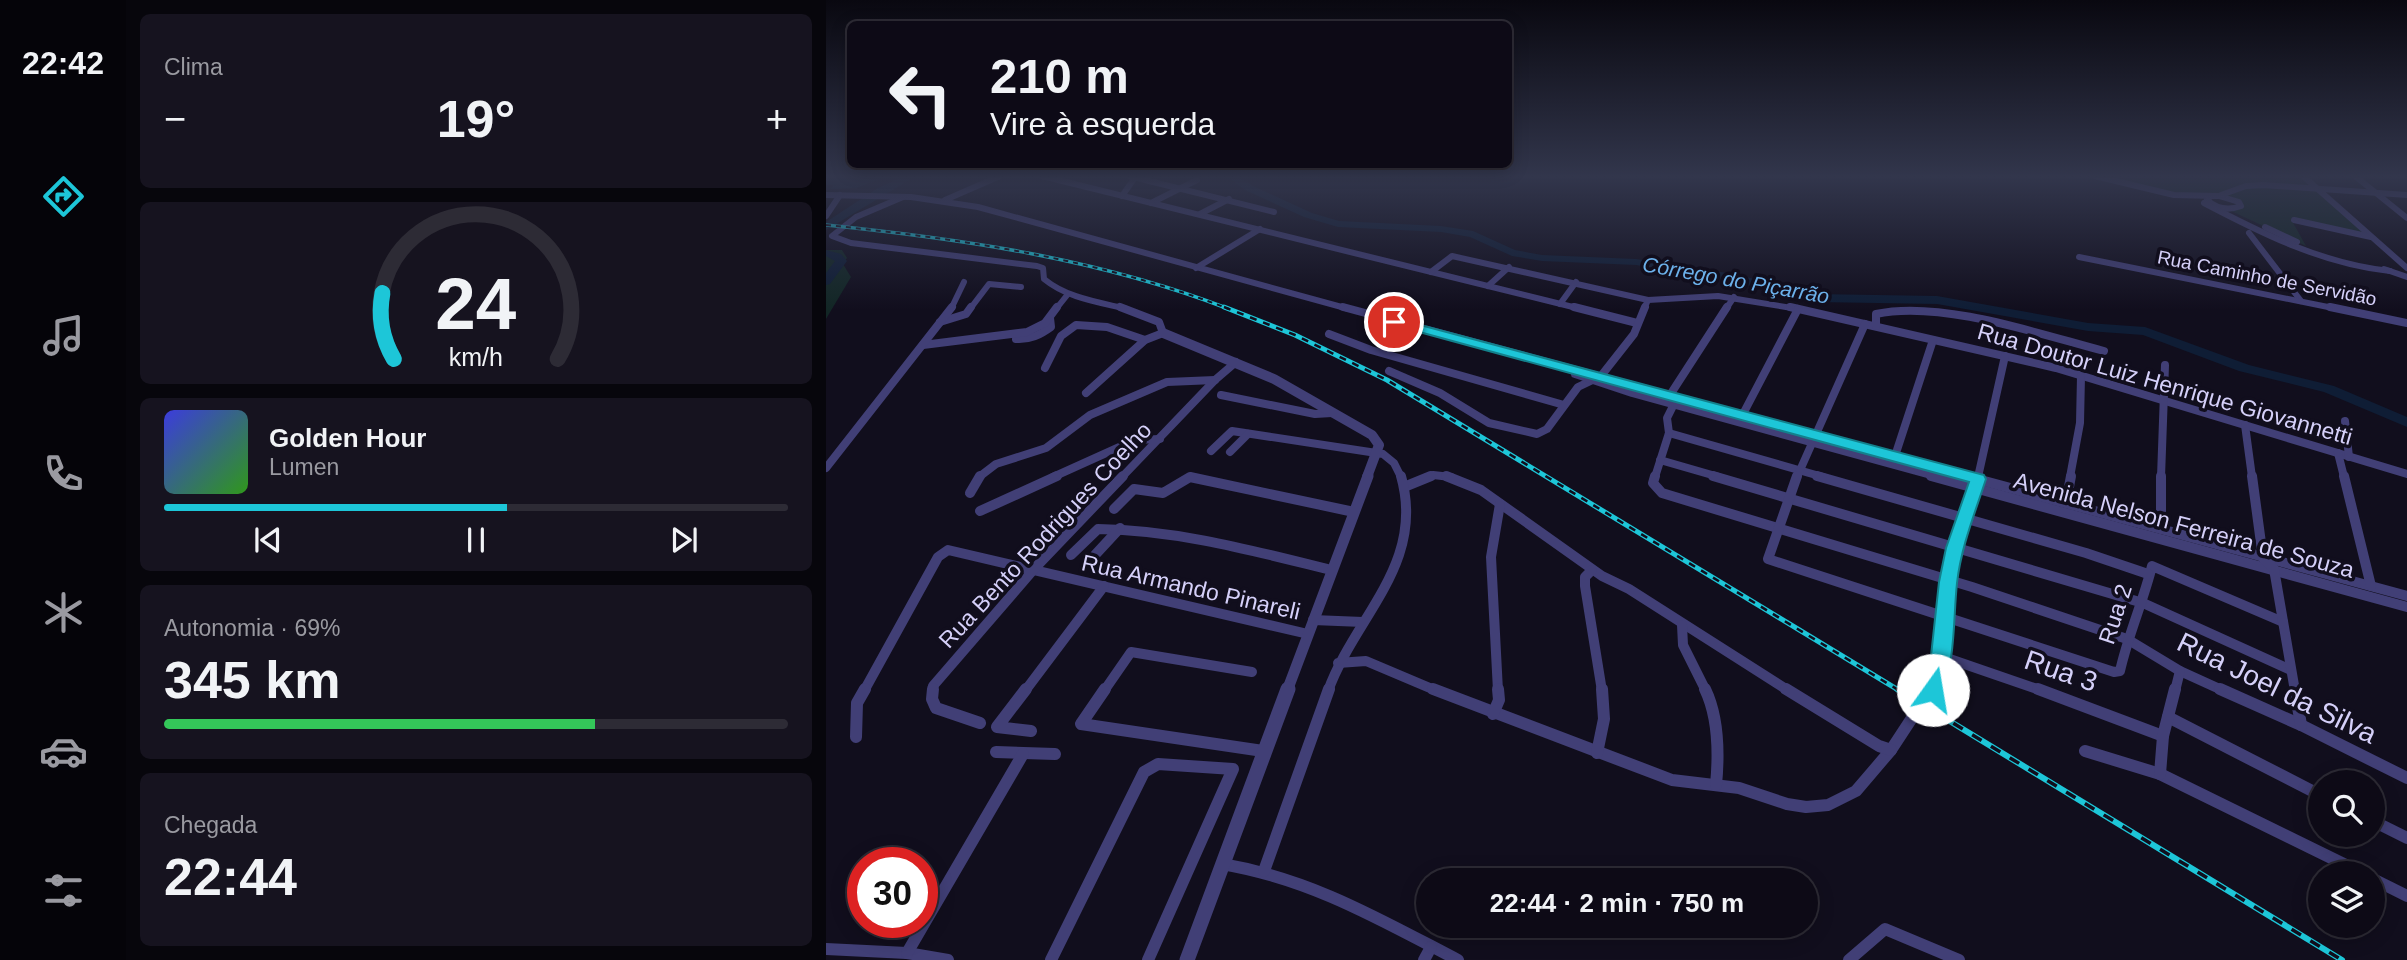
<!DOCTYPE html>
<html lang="pt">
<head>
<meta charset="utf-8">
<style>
  :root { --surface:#0d0a16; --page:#16131f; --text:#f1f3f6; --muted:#9a9aa1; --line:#2d2b35; --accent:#1dc6d8 }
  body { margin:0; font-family:Arial,sans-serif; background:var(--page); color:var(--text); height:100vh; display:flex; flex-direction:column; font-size:26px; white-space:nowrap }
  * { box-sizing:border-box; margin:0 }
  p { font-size:23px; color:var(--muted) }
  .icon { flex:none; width:38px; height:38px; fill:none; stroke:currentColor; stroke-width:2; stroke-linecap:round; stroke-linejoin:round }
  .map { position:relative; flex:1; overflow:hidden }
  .drawer { display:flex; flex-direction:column; gap:14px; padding:14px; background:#07060c; width:700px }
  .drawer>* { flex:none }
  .banner { position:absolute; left:21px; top:21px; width:665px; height:147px; border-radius:10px; box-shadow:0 4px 18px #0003,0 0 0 2px var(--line); background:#0d0a16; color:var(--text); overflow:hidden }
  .tools { position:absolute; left:1482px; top:770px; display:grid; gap:14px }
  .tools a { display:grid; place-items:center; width:77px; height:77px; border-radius:50%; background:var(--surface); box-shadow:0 4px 18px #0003,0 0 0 2px var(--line); font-size:35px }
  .speed { position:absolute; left:21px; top:847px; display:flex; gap:14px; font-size:35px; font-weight:700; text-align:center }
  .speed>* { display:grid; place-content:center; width:91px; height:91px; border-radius:50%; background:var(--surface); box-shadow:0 4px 18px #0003,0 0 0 2px var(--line); line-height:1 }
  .speed .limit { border:10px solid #d22; background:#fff; color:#111 }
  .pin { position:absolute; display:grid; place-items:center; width:60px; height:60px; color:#fff; margin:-30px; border:4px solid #fff; border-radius:50%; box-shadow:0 2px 7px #0007 }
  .me { position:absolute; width:77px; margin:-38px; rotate:13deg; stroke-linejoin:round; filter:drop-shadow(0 0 5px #0008) }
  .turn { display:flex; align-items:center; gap:24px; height:147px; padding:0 28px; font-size:32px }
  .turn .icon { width:91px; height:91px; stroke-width:2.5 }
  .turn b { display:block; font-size:49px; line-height:60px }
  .big { font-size:52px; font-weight:600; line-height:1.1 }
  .drawer .tile { flex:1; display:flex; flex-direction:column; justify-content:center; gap:10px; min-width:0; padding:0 24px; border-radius:10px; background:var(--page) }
  .drawer .dial { align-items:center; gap:0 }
  .dial svg { height:182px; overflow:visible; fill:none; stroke:var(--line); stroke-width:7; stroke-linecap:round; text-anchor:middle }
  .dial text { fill:var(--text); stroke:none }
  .song { display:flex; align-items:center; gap:21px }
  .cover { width:84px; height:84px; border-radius:10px; background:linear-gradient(135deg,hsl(240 70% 55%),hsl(110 70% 35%)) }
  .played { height:7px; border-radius:4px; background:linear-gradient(90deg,var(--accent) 55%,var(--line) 55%) }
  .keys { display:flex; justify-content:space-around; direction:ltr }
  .heat { display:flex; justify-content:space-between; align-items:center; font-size:38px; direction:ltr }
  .charge { height:10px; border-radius:5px; background:linear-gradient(90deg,#34c759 69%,var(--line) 0) }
  .trip { position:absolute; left:590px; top:868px; width:402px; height:70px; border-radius:35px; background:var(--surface); box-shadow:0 4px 18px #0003,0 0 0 2px var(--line); font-weight:600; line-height:70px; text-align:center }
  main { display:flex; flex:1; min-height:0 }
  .tab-bar { display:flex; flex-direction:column; width:126px; justify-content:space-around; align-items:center; background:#050409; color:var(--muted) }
  .tab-bar .icon { width:49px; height:49px }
  .tab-bar .current { color:var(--accent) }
  .tab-bar b { font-size:32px; color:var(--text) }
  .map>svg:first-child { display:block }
  .green { fill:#122625 }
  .water { fill:#0f1d35 }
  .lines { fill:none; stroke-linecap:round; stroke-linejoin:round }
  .river { fill:#0f1d35; fill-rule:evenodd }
  .minor-far3 { stroke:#413f76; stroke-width:6 }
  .minor-far2 { stroke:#413f76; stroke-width:8 }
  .minor-far1 { stroke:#413f76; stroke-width:10 }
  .minor { stroke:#413f76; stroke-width:12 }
  .tertiary-far2 { stroke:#413f76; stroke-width:10 }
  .tertiary-far1 { stroke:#413f76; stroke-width:11 }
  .tertiary { stroke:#413f76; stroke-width:15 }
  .rail-far2-casing { stroke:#1dc6d8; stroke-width:3.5 }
  .rail-far1-casing { stroke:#1dc6d8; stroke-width:5 }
  .rail-casing { stroke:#1dc6d8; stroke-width:6 }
  .rail-far2 { stroke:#110e1d; stroke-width:2; stroke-dasharray:5; stroke-linecap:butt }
  .rail-far1 { stroke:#110e1d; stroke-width:2.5; stroke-dasharray:7; stroke-linecap:butt }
  .rail { stroke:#110e1d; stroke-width:3.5; stroke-dasharray:11; stroke-linecap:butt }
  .route { fill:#1dc6d8; stroke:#13818c; stroke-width:2 }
  .labels { text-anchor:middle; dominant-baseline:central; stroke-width:7; stroke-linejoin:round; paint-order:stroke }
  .far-street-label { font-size:19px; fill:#d5d0f9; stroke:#110e1d }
  .far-water-label { font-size:21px; font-style:italic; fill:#6cb1eb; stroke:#110e1d }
  .street-label { font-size:23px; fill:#d5d0f9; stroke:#110e1d }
  .near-street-label { font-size:28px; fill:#d5d0f9; stroke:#110e1d }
</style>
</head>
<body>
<main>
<nav class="tab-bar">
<b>22:42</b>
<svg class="icon current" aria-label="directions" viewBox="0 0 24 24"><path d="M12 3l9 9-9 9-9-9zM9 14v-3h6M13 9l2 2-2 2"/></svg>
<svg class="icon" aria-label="music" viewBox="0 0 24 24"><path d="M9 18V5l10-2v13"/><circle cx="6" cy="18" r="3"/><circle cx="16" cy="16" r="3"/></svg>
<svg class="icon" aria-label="phone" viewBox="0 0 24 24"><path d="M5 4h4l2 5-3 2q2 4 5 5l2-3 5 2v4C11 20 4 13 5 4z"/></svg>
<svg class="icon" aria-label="climate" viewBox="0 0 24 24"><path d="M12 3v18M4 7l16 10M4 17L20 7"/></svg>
<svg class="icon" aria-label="car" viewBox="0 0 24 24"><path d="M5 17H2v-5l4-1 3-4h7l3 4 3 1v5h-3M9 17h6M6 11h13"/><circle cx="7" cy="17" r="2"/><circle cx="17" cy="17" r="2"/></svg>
<svg class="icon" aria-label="filters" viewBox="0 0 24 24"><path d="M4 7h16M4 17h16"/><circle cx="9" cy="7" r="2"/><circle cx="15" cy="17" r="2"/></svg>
</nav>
<section class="drawer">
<div class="tile"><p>Clima</p>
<div class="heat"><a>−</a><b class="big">19°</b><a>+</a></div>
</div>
<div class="tile dial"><svg viewBox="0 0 100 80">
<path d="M14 69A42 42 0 1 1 86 69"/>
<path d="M14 69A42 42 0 0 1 9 40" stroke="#1dc6d8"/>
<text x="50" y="56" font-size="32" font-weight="700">24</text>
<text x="50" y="72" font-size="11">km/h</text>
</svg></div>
<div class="tile">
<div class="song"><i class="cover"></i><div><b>Golden Hour</b><p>Lumen</p></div></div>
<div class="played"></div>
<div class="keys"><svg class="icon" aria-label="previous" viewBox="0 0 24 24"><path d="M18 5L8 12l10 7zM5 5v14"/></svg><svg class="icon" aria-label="pause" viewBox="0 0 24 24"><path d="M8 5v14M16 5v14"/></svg><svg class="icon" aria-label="next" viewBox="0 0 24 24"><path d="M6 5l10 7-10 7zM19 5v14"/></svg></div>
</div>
<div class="tile"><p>Autonomia · 69%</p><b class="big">345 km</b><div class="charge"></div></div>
<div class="tile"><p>Chegada</p><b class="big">22:44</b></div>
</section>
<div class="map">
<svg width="1581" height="960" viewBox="0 0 1581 960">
  <rect width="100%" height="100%" fill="#110e1d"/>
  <g class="green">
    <path d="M1287,176H1476L1546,238L1465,219L1480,246L1401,209L1415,207L1393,196L1348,195L1285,179Z"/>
    <path d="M0,250H16L21,258L17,264L25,277L0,319Z"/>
  </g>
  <path class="water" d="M0,176H62L30,188L4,189L8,185H0Z"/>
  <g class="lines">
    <g class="river">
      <path d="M78,176H90L0,230V222L52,188Z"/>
      <path d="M400,176H411L427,186L486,213L513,221L615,226L647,231L689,250L716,255L810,259L908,274L990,294L1111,296L1262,323L1319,327L1423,365L1508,386L1581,417V427L1498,392L1413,371L1317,335L1262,331L1111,304L990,302L908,282L810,265L716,261L686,256L644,237L615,232L512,227L478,217L419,190Z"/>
      <path d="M0,250L15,254L21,261L4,284L0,285V273L9,261L0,256Z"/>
    </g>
    <g class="minor-far3">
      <path d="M216,176L755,309"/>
      <path d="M303,176L448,212"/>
      <path d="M1269,176L1348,195L1393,196L1413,202L1415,206C1402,211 1391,209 1381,200L1384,197"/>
      <path d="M1477,176L1581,268"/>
      <path d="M1529,176L1581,218"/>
      <path d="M0,195L85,197L152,207L523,309"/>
      <path d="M1395,195L1420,186L1437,185L1581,195"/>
      <path d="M296,196L310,176"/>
      <path d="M77,197L30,217L6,236L25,243L211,266L217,268L218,279C241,298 272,302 301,309"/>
      <path d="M119,200L174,176"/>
      <path d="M325,203L371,180"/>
      <path d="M1378,203C1437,234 1497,264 1564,271"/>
      <path d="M374,214L403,199"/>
      <path d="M0,216L14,195"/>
      <path d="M1468,220L1545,237"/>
      <path d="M1439,227L1471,242"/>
      <path d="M1423,233L1475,301"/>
      <path d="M1253,257L1512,309"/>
      <path d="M370,268L434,229"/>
      <path d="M1558,269L1581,277"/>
      <path d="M605,272L626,256L822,300L892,296L972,309"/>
      <path d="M662,286L683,267"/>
      <path d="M734,304L750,282"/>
      <path d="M125,309L138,282"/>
      <path d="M144,309L163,284L195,287"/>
      <path d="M230,309L242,294"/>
      <path d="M818,309L822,300"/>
      <path d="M900,309L908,297"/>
    </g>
    <g class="minor-far2">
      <path d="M517,307L1146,477"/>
      <path d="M748,307L811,323"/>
      <path d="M964,307L1230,368L1581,474"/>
      <path d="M1504,307L1581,323"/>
      <path d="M114,322L140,314L145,307"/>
      <path d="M1050,326V314C1115,300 1213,334 1278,351"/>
      <path d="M503,334L545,350L738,405"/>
      <path d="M190,339C204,340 214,335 225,327L224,318"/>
      <path d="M97,345L201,332L219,323L231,307"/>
      <path d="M219,368L235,336L250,325L281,327L319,340"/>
      <path d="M563,371L614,393L663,423L711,434L721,429L752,387L775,376L808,334L819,307"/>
      <path d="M749,374L806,393L1112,477"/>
      <path d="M260,393L319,340L337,333L333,322L294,307"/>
      <path d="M395,395L489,414L506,413"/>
      <path d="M844,395L901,307"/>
      <path d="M917,414L972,309"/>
      <path d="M1519,421L1523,457"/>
      <path d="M1419,425L1426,477"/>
      <path d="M843,433L997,477"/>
      <path d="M385,451L406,431L557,454L568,463L575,477"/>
      <path d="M404,452L422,434"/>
      <path d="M1512,453L1518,477"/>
      <path d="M1069,456L1107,340"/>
      <path d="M834,460L893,477"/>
      <path d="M0,468L126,307"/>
      <path d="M153,477L170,464L220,448L264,415L341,382L389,380"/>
      <path d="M227,477L309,440L334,439"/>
      <path d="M296,477L389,380L410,362"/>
      <path d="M601,477L607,475L625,477"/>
      <path d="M829,477L843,433L841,418L848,404"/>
      <path d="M971,477L1039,324"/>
      <path d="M1152,477L1179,356"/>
      <path d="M1244,477L1254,423L1255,376"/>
      <path d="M1335,477L1339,365"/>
    </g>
    <g class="minor-far1">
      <path d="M620,476L655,490L776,576L803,589L963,691"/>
      <path d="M829,476L827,483L836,493L1146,587L1301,639L1354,671L1398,691"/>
      <path d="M887,476L1317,603L1465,670"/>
      <path d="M971,476L942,559L1288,672L1294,671C1302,635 1317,602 1326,566L1457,622"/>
      <path d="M991,476L1260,553L1322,574"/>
      <path d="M1105,476L1581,607"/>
      <path d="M1140,476L1581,596"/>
      <path d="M1426,476L1437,558L1448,569L1469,691"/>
      <path d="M1518,476L1545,586"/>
      <path d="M578,487L605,476"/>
      <path d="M144,493L154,476"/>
      <path d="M1240,503L1245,476"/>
      <path d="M288,509L308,489L337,493L364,477L528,512"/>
      <path d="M154,511L231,476"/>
      <path d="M1335,529V476"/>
      <path d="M245,555L272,529C352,530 428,551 505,570"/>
      <path d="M269,555L294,528"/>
      <path d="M766,570L759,577V586L776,691"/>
      <path d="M487,620L537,622"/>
      <path d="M856,625L857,645L880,691"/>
      <path d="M1115,656L1217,691"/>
      <path d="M512,663L540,661L611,691"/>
      <path d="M1107,690C1116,650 1116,610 1124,570C1131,538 1146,508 1153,476"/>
      <path d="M38,691L112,557L122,550L482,634"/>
      <path d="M107,691V686L208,569L297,476"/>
      <path d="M199,691L278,586"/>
      <path d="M278,691L305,652L426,672"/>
      <path d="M502,691C529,616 600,564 575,476"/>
      <path d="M672,691L665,557L674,504"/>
      <path d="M1349,691L1354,671"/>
    </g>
    <g class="minor">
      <path d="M107,689L106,699L110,708L154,723"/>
      <path d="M200,689L171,727L205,731"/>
      <path d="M279,689L255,724L437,751"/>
      <path d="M607,689L846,780L913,788L961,804L980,807L1002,805L1030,791L1065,750L1086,718"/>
      <path d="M879,689C893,718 893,754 890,785"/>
      <path d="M960,689L1053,746L1065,750"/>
      <path d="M1212,689L1337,736"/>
      <path d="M1394,689L1475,725L1581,778"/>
      <path d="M1469,689L1475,725"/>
      <path d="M667,714L673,700L672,689"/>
      <path d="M1342,717L1494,795"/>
      <path d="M30,737L31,703L39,689"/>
      <path d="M1259,751L1334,774L1536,873"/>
      <path d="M170,752L229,754"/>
      <path d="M771,753L778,719L776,689"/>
      <path d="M1334,774L1337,736L1349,689"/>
      <path d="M1547,821L1581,838"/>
      <path d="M396,864C485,879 553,919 632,960"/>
      <path d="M438,871L503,689"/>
      <path d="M1547,879L1581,896"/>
      <path d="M0,949L81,953L122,960"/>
      <path d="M81,953L197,754"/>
      <path d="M225,960L318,772L332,764L407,769L322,960"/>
      <path d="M598,960L605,947"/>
      <path d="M1023,960L1059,929L1133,960"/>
    </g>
    <path class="tertiary-far2" d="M337,333L448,379L546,435L553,445L541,477"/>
    <path class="tertiary-far1" d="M461,691L542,476"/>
    <path class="tertiary" d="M361,960L462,689"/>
    <defs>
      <path id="rail-far2" d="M0,225C137,239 274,259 403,309"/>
      <path id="rail-far1" d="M398,307L469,335L561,380L1074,691"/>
      <path id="rail" d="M1071,689L1516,960"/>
    </defs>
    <use href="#rail-far2" class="rail-far2-casing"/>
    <use href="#rail-far1" class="rail-far1-casing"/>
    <use href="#rail" class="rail-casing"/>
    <use href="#rail-far2" class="rail-far2"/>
    <use href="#rail-far1" class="rail-far1"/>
    <use href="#rail" class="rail"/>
  </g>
  <linearGradient id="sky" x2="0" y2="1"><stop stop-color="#090810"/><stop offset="0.57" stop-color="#32364c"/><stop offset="1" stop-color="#32364c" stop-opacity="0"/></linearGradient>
  <rect width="1581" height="310" fill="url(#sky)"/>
  <path class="route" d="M568,318L1158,475L1160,479C1149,513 1135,547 1131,583C1127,620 1130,662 1114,696L1107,699L1100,696L1097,690L1105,656L1113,582L1120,548L1143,482L564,324L562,322Z"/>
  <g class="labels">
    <g class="far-street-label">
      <text transform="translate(1441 278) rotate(11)">Rua Caminho de Servidão</text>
    </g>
    <g class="far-water-label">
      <text transform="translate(910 280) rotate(10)">Córrego do Piçarrão</text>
    </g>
    <g class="street-label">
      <text transform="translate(1339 384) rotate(16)">Rua Doutor Luiz Henrique Giovannetti</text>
      <text transform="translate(1358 525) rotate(15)">Avenida Nelson Ferreira de Souza</text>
      <text transform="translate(219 535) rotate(-47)">Rua Bento Rodrigues Coelho</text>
      <text transform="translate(365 587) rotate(13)">Rua Armando Pinareli</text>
      <text transform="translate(1289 614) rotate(-72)">Rua 2</text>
    </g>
    <g class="near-street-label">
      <text transform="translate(1235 671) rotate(19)">Rua 3</text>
      <text transform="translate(1451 688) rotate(26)">Rua Joel da Silva</text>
    </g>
  </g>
</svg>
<div class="tools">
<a><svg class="icon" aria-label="search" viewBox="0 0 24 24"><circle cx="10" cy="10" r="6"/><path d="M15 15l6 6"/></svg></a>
<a><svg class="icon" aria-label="layers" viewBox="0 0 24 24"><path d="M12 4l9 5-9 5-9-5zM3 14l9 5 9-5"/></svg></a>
</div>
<div class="speed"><div class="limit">30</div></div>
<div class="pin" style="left:568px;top:322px;background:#d93025"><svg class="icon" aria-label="arrive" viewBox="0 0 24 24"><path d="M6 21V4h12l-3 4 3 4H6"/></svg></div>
<svg class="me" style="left:1107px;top:690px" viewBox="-20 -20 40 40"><circle r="19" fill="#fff"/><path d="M0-13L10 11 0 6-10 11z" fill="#1dc6d8"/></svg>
<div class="trip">22:44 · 2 min · 750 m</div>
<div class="banner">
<div class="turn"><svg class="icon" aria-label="left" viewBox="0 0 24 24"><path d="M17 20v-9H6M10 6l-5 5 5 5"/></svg><div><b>210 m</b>Vire à esquerda</div></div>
</div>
</div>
</main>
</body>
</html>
